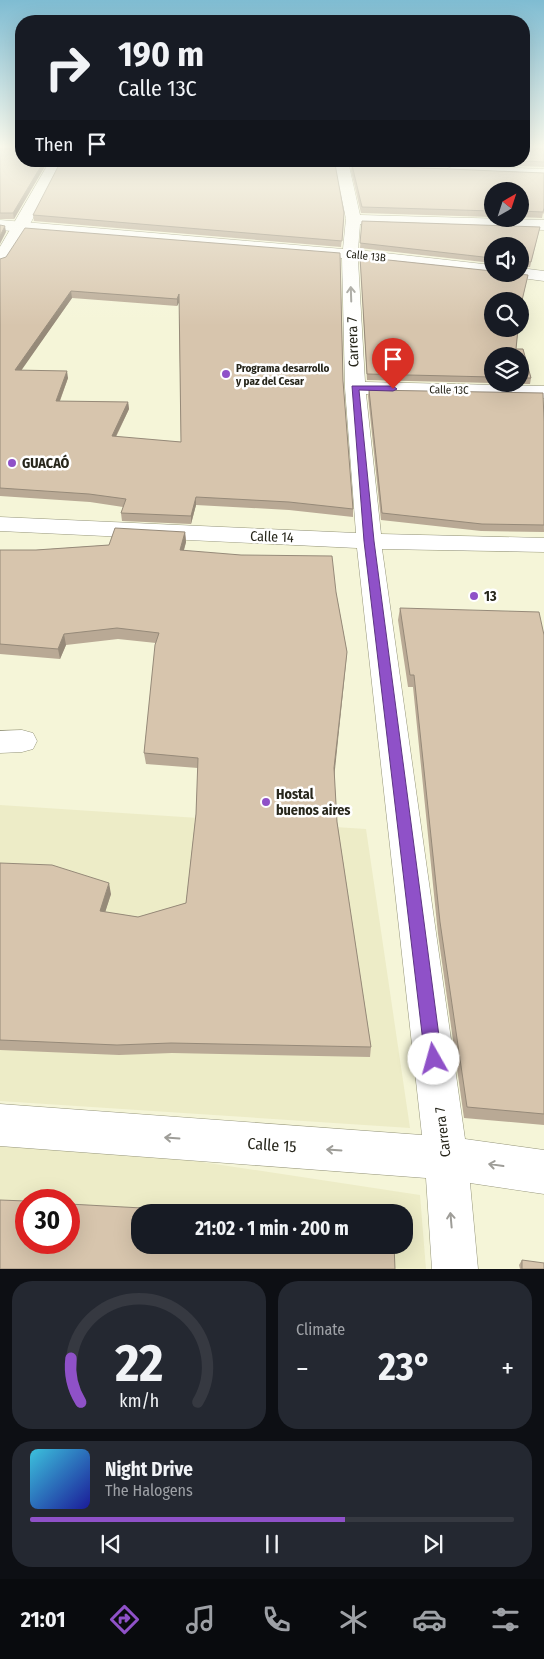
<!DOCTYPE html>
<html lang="en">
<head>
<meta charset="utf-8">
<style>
  :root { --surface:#171b24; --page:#242831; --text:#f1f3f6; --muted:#9ea1a6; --line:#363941; --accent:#8f51c8 }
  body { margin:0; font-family:"Fira Sans Condensed",sans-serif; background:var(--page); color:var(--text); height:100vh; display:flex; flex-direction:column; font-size:19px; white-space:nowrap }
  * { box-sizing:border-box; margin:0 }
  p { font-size:16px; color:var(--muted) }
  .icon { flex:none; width:28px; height:28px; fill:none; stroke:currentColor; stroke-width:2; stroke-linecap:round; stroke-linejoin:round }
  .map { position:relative; height:1269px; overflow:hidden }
  .details { display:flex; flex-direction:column; gap:12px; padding:12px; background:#0d0f14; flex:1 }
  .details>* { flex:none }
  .hud { position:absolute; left:15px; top:15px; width:515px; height:152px; border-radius:20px; box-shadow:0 5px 20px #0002; background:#171b24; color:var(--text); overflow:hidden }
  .needle { width:32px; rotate:39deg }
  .tools { position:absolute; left:484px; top:182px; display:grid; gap:10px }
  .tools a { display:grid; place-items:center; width:45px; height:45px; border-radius:50%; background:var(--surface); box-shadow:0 5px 20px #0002; font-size:25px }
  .speed { position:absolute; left:15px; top:1189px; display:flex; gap:10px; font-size:25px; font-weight:700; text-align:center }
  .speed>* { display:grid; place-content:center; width:65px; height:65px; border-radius:50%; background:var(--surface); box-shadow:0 5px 20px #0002; line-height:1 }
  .speed .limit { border:8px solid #d22; background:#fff; color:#111 }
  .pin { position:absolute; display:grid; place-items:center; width:42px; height:42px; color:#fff; margin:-51px -21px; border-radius:50% 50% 50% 0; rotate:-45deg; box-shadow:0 0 5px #0007 }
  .pin .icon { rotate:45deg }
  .me { position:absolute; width:55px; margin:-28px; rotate:353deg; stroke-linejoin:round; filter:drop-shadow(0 0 4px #0008) }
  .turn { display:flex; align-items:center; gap:18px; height:105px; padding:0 20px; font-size:22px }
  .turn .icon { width:65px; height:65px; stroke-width:2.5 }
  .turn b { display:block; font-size:35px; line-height:42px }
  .then { display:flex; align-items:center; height:48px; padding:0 20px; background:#0003; gap:10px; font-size:19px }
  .big { font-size:38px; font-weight:700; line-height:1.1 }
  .details .card { flex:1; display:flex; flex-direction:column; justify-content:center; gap:8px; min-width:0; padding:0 18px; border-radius:20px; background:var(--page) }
  .details .dial { align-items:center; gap:0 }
  .dial svg { height:130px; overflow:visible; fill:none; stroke:var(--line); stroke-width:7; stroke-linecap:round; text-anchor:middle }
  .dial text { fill:var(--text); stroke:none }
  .song { display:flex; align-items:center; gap:15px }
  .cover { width:60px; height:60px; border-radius:8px; background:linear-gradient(135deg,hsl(190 70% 55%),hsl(240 70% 35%)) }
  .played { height:5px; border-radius:2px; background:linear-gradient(90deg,var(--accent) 65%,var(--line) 65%) }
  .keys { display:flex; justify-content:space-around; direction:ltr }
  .heat { display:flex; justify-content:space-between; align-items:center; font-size:28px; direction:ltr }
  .details .tiles { flex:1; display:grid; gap:12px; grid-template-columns:1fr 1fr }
  .card:last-child { grid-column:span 2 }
  .trip { position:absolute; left:131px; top:1204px; width:282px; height:50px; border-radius:20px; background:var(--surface); box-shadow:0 5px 20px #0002; font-weight:700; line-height:50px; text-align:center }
  .menu { display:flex; height:80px; justify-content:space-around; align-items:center; background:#090b0e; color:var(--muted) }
  .menu .icon { width:35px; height:35px }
  .menu .active { color:var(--accent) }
  .menu b { font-size:22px; color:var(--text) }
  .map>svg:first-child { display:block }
  .built { fill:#edecc7; fill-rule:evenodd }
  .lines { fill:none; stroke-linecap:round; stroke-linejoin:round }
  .street-casing { stroke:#95957a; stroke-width:1 }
  .secondary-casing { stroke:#95957a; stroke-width:1 }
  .street { fill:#fff; fill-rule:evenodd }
  .secondary { fill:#fff; fill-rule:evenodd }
  .wall { fill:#b9a995; fill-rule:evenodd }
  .shaded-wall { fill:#968a79 }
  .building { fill:#d7c5ad; stroke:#968a79; fill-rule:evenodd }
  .oneway { stroke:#9e9d98 }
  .route { fill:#8f51c8; stroke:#5d3582 }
  .poi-dot { fill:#8f51c8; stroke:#fff; stroke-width:2 }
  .labels { text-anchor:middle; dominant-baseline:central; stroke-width:5; stroke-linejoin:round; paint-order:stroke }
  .far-street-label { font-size:11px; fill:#27261b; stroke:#fff }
  .far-poi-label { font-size:11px; font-weight:bold; fill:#27261b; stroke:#fff; text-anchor:start }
  .street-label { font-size:14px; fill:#27261b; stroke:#fff }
  .poi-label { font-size:14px; font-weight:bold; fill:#27261b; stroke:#fff; text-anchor:start }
  .near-street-label { font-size:16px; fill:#27261b; stroke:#fff }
</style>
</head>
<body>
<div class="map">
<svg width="544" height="1269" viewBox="0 0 544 1269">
  <rect width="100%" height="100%" fill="#f5f5d8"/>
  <g class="built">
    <path d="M0,805L366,829L410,1128L0,1101Z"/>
    <path d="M0,1143L143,1153L420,1195L426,1269H0ZM26,1200H69V1242H26ZM140,1212H405V1245H140Z"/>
  </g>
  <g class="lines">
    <defs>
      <g id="street">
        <path d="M334,161H348L360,215L544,220V230L360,224L358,250L492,265V274H497L492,275L358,260L365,382L544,386V398L366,394L381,534L544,538V552L382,549L465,1139L544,1150V1194L470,1183L478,1269H432L426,1178L0,1146V1104L422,1135L357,548L0,531V517L356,533L345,388L342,258L0,230V220L343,249L346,219Z"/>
        <path d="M453,166L544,169V177L448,173L446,170Z"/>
        <path d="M520,268L544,271V281L514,277L512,274H520Z"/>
        <path d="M22,730L33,733L37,741L33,749L22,752L0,753V731Z"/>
      </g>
      <path id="secondary" d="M50,161H63L29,226L6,262L0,264V247Z"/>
    </defs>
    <use href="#street" class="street-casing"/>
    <use href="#secondary" class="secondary-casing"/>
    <use href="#street" class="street"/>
    <use href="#secondary" class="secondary"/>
  </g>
  <g class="wall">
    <path d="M0,148L21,161H48L14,219H0Z"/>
    <path d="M524,148H544V167L411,161H524Z"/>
    <path d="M352,165L544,173V214L543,213L542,218L520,217V191H492V217L361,213L351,171Z"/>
    <path d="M33,215L344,219L341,247L34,221Z"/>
    <path d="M362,221L540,227L530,267H520V246H492V265V263L360,248Z"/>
    <path d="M340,253L343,381L353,509V517L289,510L196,505L191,524L122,521L121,513L123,507L90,502L0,496V259ZM72,298L177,306L179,301L181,442L116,437L129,409L128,402L60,401L68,378L21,370Z"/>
    <path d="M360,257L492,271V274H517L528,275L520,310V301H492V329H518L516,349H523L531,378L530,384H520V356H492V383L367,380Z"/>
    <path d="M369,390L543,419L544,532L481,531L381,520L368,396Z"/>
    <path d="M185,532L186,542L184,550L336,592L347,652L334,771L337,822L371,1047L370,1057L172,1053L119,1055L0,1050V863L111,894L105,912L138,917L186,903L196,814L198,768L146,764L144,753L156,643L118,639L66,645L60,659L0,654V550H36L109,545Z"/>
    <path d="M400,608L544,635V1125L464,1118L438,934L413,687H408L398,620Z"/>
    <path d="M522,1260L544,1269H520L519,1265Z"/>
  </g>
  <g class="shaded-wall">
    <path d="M44,161H48L14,219L13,213Z"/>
    <path d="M5,226L6,232L0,244V236Z"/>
    <path d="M71,291L72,298L16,378L15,370Z"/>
    <path d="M179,294L180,301L177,306V299Z"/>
    <path d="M67,371L68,378L57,408L56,401Z"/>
    <path d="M128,402L129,409L112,444V436Z"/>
    <path d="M196,497V505L191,524V516Z"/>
    <path d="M185,532L186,542L181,560L180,550Z"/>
    <path d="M64,634L66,645L60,659L58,649Z"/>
    <path d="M347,652L346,663L334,779V768Z"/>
    <path d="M109,883L111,894L102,922L100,911Z"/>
  </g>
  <g class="building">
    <path d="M0,148H21V161H44L13,213H0Z"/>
    <path d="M524,148H544V162L524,161Z"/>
    <path d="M61,161H264L335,164L344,213L342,241L33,215Z"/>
    <path d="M352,165L544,173V208L543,212L520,211V191H492V211L362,207Z"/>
    <path d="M362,221L540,227L531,262L520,261V246H492V258L360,243Z"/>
    <path d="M0,225L5,226L0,236Z"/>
    <path d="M25,228L340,253L343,381L353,509L289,502L196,497L191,516L121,513L126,499L89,494L0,488V259L6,257ZM71,291L177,299L179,294L181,442L112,436L128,402L56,401L67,371L15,370Z"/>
    <path d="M360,257L492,271V274H517L528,275L520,309V301H492V329H518L516,349H523L531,378H520V356H492V377L367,374Z"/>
    <path d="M369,390L543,393L544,421V525L482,524L382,513Z"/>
    <path d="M115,528L185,532L180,550L241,555L332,556L336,592L347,652L334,768L337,822L371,1047L171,1043L117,1045L0,1040V863L52,865L109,883L100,911L138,917L186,903L196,814L198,758L144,753L155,645L159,633L117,628L64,634L58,649L0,644V550H36L109,545Z"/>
    <path d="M400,608L539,612L544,635V1114L467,1107L440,922L414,675H410Z"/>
    <path d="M0,1200L26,1201V1242H69V1204L215,1212H140V1245H394L395,1269H0Z"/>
    <path d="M522,1260L544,1263V1269H522Z"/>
  </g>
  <defs><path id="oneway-shaft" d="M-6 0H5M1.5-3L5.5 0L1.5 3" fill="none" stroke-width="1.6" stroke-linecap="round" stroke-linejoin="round" transform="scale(1.25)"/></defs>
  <g class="oneway">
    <use href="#oneway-shaft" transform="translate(351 294) rotate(-92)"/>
    <use href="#oneway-shaft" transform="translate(172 1138) rotate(-176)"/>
    <use href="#oneway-shaft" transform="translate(334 1150) rotate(-176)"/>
    <use href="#oneway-shaft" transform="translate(496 1165) rotate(-172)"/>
    <use href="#oneway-shaft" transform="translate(451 1220) rotate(-95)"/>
  </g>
  <linearGradient id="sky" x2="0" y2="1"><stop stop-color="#7fbcd2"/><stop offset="0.45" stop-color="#fafaed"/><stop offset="1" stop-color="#fafaed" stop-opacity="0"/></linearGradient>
  <rect width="544" height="326" fill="url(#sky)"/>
  <path class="route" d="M352,386H393L397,389L393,391L359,390L374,541L442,1059L439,1064L434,1067L428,1064L425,1059L364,541Z"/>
  <g class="poi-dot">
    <circle cx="226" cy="374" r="5"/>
    <circle cx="12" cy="463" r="5"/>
    <circle cx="474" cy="596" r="5"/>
    <circle cx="266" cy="802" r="5"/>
  </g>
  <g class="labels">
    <g class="far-street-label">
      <text transform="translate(366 256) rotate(6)">Calle 13B</text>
      <text transform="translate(449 390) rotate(1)">Calle 13C</text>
    </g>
    <g class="far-poi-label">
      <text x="236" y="368">Programa desarrollo<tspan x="236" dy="13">y paz del Cesar</tspan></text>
    </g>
    <g class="street-label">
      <text transform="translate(353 342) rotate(-92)">Carrera 7</text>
      <text transform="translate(272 537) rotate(2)">Calle 14</text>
      <text transform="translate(443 1132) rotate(-97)">Carrera 7</text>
    </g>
    <g class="poi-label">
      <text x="22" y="463">GUACAÓ</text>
      <text x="484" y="596">13</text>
      <text x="276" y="794">Hostal<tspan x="276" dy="16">buenos aires</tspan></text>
    </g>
    <g class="near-street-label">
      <text transform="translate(272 1145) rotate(4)">Calle 15</text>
    </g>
  </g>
</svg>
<div class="tools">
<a><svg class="needle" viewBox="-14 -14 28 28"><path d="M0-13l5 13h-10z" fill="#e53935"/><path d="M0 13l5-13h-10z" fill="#9ea1a6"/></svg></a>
<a><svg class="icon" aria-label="sound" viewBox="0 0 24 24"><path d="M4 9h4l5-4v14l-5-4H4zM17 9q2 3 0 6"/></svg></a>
<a><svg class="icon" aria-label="search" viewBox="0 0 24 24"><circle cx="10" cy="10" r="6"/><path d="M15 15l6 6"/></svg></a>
<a><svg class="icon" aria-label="layers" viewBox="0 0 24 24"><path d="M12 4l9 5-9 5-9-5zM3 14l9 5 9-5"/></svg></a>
</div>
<div class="speed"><div class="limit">30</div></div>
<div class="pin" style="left:393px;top:389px;background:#d93025"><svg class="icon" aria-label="arrive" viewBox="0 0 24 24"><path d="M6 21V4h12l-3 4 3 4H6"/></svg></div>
<svg class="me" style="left:434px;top:1059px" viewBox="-20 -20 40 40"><circle r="19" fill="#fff"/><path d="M0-13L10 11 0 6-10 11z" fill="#8f51c8"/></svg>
<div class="trip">21:02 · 1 min · 200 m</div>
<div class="hud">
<div class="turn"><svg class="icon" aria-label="right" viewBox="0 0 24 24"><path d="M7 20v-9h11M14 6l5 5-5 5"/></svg><div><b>190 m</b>Calle 13C</div></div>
<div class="then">Then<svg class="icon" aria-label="arrive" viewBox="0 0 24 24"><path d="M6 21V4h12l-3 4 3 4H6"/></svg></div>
</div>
</div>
<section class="details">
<div class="tiles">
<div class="card dial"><svg viewBox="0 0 100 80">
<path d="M14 69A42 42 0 1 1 86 69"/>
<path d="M14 69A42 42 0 0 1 8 42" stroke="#8f51c8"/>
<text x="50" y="56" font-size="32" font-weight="700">22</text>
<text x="50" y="72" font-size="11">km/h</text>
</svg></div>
<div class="card"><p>Climate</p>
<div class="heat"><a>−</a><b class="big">23°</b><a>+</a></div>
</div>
<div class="card">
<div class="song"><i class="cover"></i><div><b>Night Drive</b><p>The Halogens</p></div></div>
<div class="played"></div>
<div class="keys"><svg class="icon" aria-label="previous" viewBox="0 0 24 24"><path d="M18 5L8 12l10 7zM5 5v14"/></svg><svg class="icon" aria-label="pause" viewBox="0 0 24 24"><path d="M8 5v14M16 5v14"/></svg><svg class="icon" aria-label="next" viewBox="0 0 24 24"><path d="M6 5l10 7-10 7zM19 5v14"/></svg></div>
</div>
</div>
</section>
<nav class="menu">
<b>21:01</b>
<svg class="icon active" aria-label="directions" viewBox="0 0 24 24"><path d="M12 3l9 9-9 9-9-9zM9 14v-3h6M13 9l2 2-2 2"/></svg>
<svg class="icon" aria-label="music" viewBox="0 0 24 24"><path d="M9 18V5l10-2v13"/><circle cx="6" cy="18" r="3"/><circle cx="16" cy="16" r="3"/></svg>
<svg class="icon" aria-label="phone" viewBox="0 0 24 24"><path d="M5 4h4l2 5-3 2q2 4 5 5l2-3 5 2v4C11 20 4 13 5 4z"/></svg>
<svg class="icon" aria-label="climate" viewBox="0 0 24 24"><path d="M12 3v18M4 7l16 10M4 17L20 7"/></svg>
<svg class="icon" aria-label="car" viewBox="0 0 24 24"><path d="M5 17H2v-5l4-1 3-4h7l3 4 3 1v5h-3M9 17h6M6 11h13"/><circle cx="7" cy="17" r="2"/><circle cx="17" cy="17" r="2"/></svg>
<svg class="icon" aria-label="filters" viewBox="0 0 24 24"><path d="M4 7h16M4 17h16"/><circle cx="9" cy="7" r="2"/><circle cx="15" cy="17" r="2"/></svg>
</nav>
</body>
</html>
